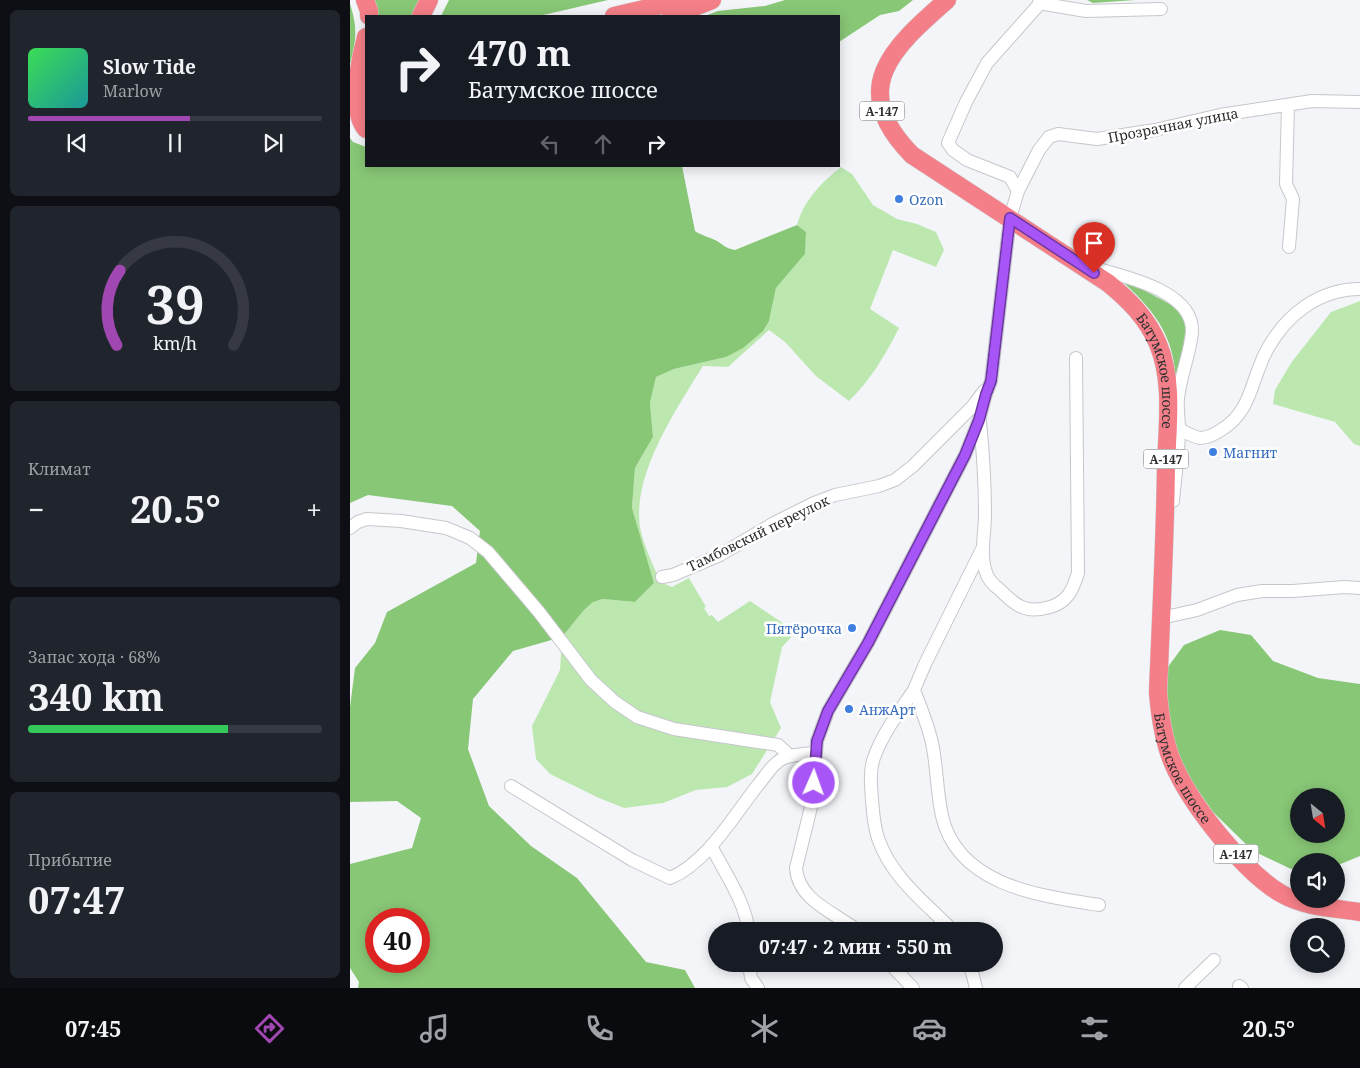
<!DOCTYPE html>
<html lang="ru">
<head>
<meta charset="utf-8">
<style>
  :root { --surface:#171b24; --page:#20242c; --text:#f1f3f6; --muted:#9ea1a6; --line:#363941; --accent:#a147b2 }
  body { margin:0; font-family:"Noto Serif",serif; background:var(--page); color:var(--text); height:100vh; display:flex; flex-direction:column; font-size:19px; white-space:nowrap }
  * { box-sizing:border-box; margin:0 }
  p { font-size:16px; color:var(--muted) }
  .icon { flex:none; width:28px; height:28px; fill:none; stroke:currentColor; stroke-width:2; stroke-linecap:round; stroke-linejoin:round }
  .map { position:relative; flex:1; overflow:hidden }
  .sheet { display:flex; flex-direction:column; gap:10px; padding:10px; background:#0d0f14; width:350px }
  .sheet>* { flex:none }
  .top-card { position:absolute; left:15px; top:15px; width:475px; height:152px; border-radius:0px; box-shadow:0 2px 12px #0003; background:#171b24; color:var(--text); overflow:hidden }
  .needle { width:32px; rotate:150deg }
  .buttons { position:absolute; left:940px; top:788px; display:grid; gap:10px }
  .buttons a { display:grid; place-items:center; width:55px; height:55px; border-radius:50%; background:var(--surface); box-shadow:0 2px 12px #0003; font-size:25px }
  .speed { position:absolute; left:15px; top:908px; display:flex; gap:10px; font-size:25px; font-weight:700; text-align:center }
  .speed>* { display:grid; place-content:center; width:65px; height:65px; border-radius:50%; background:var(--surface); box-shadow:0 2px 12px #0003; line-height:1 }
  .speed .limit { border:8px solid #d22; background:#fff; color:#111 }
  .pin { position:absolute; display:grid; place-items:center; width:42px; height:42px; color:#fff; margin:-51px -21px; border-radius:50% 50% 50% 0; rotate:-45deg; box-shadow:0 0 5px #0007 }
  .pin .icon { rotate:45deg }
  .me { position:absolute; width:55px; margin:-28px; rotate:2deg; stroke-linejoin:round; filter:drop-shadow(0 0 4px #0008) }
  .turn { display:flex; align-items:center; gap:18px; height:105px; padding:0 20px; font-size:22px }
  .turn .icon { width:65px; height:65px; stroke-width:2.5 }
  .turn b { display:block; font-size:35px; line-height:42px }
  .lanes { display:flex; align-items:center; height:48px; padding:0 20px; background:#0003; justify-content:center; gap:25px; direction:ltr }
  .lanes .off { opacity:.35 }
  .big { font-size:38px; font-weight:700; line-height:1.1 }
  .sheet .card { flex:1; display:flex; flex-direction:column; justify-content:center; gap:8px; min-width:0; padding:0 18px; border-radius:8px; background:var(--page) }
  .sheet .dial { align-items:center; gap:0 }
  .dial svg { height:130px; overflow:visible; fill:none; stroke:var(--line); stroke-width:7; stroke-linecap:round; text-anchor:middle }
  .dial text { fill:var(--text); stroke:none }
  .song { display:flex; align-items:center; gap:15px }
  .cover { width:60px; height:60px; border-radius:8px; background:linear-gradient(135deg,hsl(130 70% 55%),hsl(180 70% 35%)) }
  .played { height:5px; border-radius:2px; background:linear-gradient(90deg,var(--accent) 55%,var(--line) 55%) }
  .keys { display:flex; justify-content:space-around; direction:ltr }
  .heat { display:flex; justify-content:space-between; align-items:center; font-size:28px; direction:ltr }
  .charge { height:8px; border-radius:4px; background:linear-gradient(90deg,#34c759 68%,var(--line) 0) }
  .trip { position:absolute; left:358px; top:922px; width:295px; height:50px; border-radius:25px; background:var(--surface); box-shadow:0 2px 12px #0003; font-weight:700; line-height:50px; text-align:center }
  .tabs { display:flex; height:80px; justify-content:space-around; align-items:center; background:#090b0e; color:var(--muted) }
  .tabs .icon { width:35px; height:35px }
  .tabs .current { color:var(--accent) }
  .tabs b { font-size:22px; color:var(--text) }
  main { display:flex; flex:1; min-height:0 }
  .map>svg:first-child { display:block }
  .green { fill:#bce8b0 }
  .forest { fill:#88c776; fill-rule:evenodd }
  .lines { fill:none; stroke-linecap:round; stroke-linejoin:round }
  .minor-casing { stroke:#c5c7cb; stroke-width:14 }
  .highway-casing { stroke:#d1d1d1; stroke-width:19 }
  .minor { stroke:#fff; stroke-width:12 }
  .highway { stroke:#f57f88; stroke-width:18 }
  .route-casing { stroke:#6d37a1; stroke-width:12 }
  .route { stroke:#a855f7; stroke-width:9 }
  .shop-dot { fill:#3f7fe0; stroke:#fff; stroke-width:2 }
  .labels { text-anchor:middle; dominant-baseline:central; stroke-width:5; stroke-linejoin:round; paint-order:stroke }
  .shield { fill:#fff; stroke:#6c6d6e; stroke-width:1 }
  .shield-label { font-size:12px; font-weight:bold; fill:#2d2e30 }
  .street-label { font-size:14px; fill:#2d2e30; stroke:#fff }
  .shop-label { font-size:14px; fill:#366cbe; stroke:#fff; text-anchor:start }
</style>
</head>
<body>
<main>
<section class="sheet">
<div class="card">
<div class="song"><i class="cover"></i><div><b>Slow Tide</b><p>Marlow</p></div></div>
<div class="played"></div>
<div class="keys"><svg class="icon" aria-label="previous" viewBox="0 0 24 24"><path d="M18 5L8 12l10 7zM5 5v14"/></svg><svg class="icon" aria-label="pause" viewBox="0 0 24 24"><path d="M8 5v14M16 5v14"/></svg><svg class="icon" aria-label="next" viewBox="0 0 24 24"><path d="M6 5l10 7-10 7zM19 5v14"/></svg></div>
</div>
<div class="card dial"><svg viewBox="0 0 100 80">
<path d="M14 69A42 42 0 1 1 86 69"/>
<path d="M14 69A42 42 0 0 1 16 23" stroke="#a147b2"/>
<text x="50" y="56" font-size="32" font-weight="700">39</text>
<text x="50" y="72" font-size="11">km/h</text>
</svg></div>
<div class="card"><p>Климат</p>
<div class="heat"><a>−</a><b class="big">20.5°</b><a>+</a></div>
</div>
<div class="card"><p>Запас хода · 68%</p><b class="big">340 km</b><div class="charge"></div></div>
<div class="card"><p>Прибытие</p><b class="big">07:47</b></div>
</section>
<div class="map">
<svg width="1010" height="988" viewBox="0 0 1010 988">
  <rect width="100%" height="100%" fill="#f3f5f9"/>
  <g class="green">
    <path d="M491,167L502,174L523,205L547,219L567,224L586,232L594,250L586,267L543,250L520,309L549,328C536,354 520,381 499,401L466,376L435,342L419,330L378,367L353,366C326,410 279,478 291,532C295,549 304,566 310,582L322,587L339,578L356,607L354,608L359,616L362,615L368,622L400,601L446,632L432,647L420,702L431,728L402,774L377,787L346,790L313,803L274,808L249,798L200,774L186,759L182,726L210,670L212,637L234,610L243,602L253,599L285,602L304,583L282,508L285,468L303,437L300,403L306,377L324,369L376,357L419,321L426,288L455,254L456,232L447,225C454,200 471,183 491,167Z"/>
    <path d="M1010,301V446L1004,444L985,422L923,404L925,390L941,363L981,312Z"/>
  </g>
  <g class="forest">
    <path d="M22,0H71L65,16H23Z"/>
    <path d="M99,0H258L189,16H91Z"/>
    <path d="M435,0H563L549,11L530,15L489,42V16H355L368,11L415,6Z"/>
    <path d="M737,0H785L743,3Z"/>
    <path d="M0,4C8,28 6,41 0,65Z"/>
    <path d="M0,138L3,142L16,147V166H332L345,231C352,236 360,237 367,241C375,246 375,248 385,250L447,225L456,232L455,254L426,288L419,321L413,331L393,348L376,357L324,369L306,377L300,403L303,437L285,468L282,508L304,583L285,602L253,599L243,602L234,610L212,637L163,651L123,699L118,749L139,806L181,846L227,878L296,962L335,970L345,988H8L9,982L0,968V864L62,848L71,818L47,801L0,802V707L5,668L25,643L37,612L126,563L130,531L102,506L18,495L0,503ZM26,919H69V961H26Z"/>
    <path d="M775,281C786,287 827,305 832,314C841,329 828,373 825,391C828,342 808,314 773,282Z"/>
    <path d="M870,630L901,635L923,661L968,678L1010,684V856L986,866V861H949V869H941L903,851L863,812L833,769L816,722L815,671L834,645ZM949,796H986V834H949Z"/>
  </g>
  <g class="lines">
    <defs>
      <g id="minor">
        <path d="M689,3L736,11L811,9"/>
        <path d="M938,105L936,184L943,199L939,247"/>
        <path d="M668,191L660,177L617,160L603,150L598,143L616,102L637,63L693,0"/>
        <path d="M741,267C772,276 844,290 842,332C840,355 830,376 828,399C827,409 829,419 829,429C829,453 825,477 823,501"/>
        <path d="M630,422C633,452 635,484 635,514C635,535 629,556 637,575C639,581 645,586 650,590C666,606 676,614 700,607C718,602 723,589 728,573L726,358"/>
        <path d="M829,429C835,432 843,437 850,438C858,438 865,434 871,430C903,411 901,377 918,348C937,314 970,289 1010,289"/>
        <path d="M0,528L8,522L17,519L51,521L96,528L120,538L138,552L189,612L241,680L265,702L287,717L324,729L428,745L440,756"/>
        <path d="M632,549L575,664L564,690C571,709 580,729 583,748C587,770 587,793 592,816C608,886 691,896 749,905"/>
        <path d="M312,577L323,575L370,555L424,523L464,503L485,495L529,486L545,480L563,466L622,407L634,391"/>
        <path d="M811,618L847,610L887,595L912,591H943L994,587L1010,588"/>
        <path d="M564,690C550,711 534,731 525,755C519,769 521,785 522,800C523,813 524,828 529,841C543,879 576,903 603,931"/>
        <path d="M161,786L282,860L320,878C357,863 384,815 408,785C415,777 422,764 432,759C442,754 453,754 465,753"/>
        <path d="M361,846C373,869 398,907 398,931"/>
        <path d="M508,931C486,913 448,901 446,868L461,807L467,741L478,711L518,643L615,455L629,420L636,394L641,381L660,218L668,191L689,150L699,137L708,134L747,139L805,130L870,115L962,101L1010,102"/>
        <path d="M399,964L401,978L408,988"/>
        <path d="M540,964L563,988"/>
        <path d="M620,964L626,988"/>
        <path d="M889,986L892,988"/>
        <path d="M835,988L864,960"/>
      </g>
      <g id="highway">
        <path d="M15,0L19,11V16"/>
        <path id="s1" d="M597,0C542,48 497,89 562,155L758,283C779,300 797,318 808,344C824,382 817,428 816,468C815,543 811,617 808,692C810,718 814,746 826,770C844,808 895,873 932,894C954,907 985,908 1010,912"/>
        <path d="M71,16L79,0"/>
        <path d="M264,16L333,0"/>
        <path d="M321,16L362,0"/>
        <path d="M16,37C9,63 0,111 16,129"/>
      </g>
    </defs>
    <use href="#minor" class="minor-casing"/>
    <use href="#highway" class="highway-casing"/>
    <use href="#minor" class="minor"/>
    <use href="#highway" class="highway"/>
  </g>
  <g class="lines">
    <defs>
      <path id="route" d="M464,783L467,741L478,711L518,643L615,455L629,420L636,394L641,381L660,218L744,273"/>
    </defs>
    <use href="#route" class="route-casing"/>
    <use href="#route" class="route"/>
  </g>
  <g class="shop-dot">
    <circle cx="549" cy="199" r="5"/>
    <circle cx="863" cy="452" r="5"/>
    <circle cx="502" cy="628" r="5"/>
    <circle cx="499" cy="709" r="5"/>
  </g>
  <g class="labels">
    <g class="shield">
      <rect x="509.5" y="101.5" width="45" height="19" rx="4"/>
      <rect x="793.5" y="449.5" width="45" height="19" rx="4"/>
      <rect x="863.5" y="844.5" width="45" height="19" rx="4"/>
    </g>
    <g class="shield-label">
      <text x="532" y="111">А-147</text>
      <text x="816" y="459">А-147</text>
      <text x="886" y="854">А-147</text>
    </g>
    <g class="street-label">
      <text transform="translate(823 125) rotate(-11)">Прозрачная улица</text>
      <text stroke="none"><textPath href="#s1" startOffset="529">Батумское шоссе</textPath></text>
      <text transform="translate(408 533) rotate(-26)">Тамбовский переулок</text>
      <text stroke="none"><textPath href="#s1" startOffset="934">Батумское шоссе</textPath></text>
    </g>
    <g class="shop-label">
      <text x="559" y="199">Ozon</text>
      <text x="873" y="452">Магнит</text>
      <text x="492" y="628" text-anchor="end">Пятёрочка</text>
      <text x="509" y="709">АнжАрт</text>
    </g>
  </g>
</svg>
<div class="buttons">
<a><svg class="needle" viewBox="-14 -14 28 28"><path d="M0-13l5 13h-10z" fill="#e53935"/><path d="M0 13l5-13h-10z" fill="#9ea1a6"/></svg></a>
<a><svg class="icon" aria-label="sound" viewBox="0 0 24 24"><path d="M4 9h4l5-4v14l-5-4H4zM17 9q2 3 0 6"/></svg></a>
<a><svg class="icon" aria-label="search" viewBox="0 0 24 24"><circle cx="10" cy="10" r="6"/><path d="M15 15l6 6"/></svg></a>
</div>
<div class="speed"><div class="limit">40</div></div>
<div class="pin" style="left:744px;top:273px;background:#d93025"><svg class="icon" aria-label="arrive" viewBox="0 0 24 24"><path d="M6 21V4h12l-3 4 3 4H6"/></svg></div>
<svg class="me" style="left:464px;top:783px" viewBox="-20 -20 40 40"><circle r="17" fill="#a855f7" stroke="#fff" stroke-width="3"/><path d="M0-11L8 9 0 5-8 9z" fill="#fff"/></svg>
<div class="trip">07:47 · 2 мин · 550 m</div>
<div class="top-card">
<div class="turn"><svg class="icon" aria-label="right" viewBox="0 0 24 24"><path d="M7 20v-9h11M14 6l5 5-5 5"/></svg><div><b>470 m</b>Батумское шоссе</div></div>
<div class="lanes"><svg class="icon off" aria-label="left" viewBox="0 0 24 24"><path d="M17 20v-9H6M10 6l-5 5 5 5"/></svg><svg class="icon off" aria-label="ahead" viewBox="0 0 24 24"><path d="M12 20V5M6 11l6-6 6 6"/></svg><svg class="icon" aria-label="right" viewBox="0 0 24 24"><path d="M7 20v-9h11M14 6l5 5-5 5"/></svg></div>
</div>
</div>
</main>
<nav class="tabs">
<b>07:45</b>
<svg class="icon current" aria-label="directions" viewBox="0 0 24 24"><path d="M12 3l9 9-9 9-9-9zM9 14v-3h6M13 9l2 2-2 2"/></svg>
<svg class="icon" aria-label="music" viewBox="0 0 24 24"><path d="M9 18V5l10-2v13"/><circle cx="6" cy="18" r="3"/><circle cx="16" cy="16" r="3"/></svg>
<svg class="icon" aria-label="phone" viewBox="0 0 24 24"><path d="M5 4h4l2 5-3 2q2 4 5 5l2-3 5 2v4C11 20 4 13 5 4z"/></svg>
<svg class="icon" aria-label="climate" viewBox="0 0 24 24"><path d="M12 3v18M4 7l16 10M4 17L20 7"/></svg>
<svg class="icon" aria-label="car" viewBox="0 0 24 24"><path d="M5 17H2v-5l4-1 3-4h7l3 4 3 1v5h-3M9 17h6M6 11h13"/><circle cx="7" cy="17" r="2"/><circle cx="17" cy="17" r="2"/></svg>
<svg class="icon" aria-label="filters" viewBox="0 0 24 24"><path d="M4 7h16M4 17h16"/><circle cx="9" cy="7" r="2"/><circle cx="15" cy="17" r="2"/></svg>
<b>20.5°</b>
</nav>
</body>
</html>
